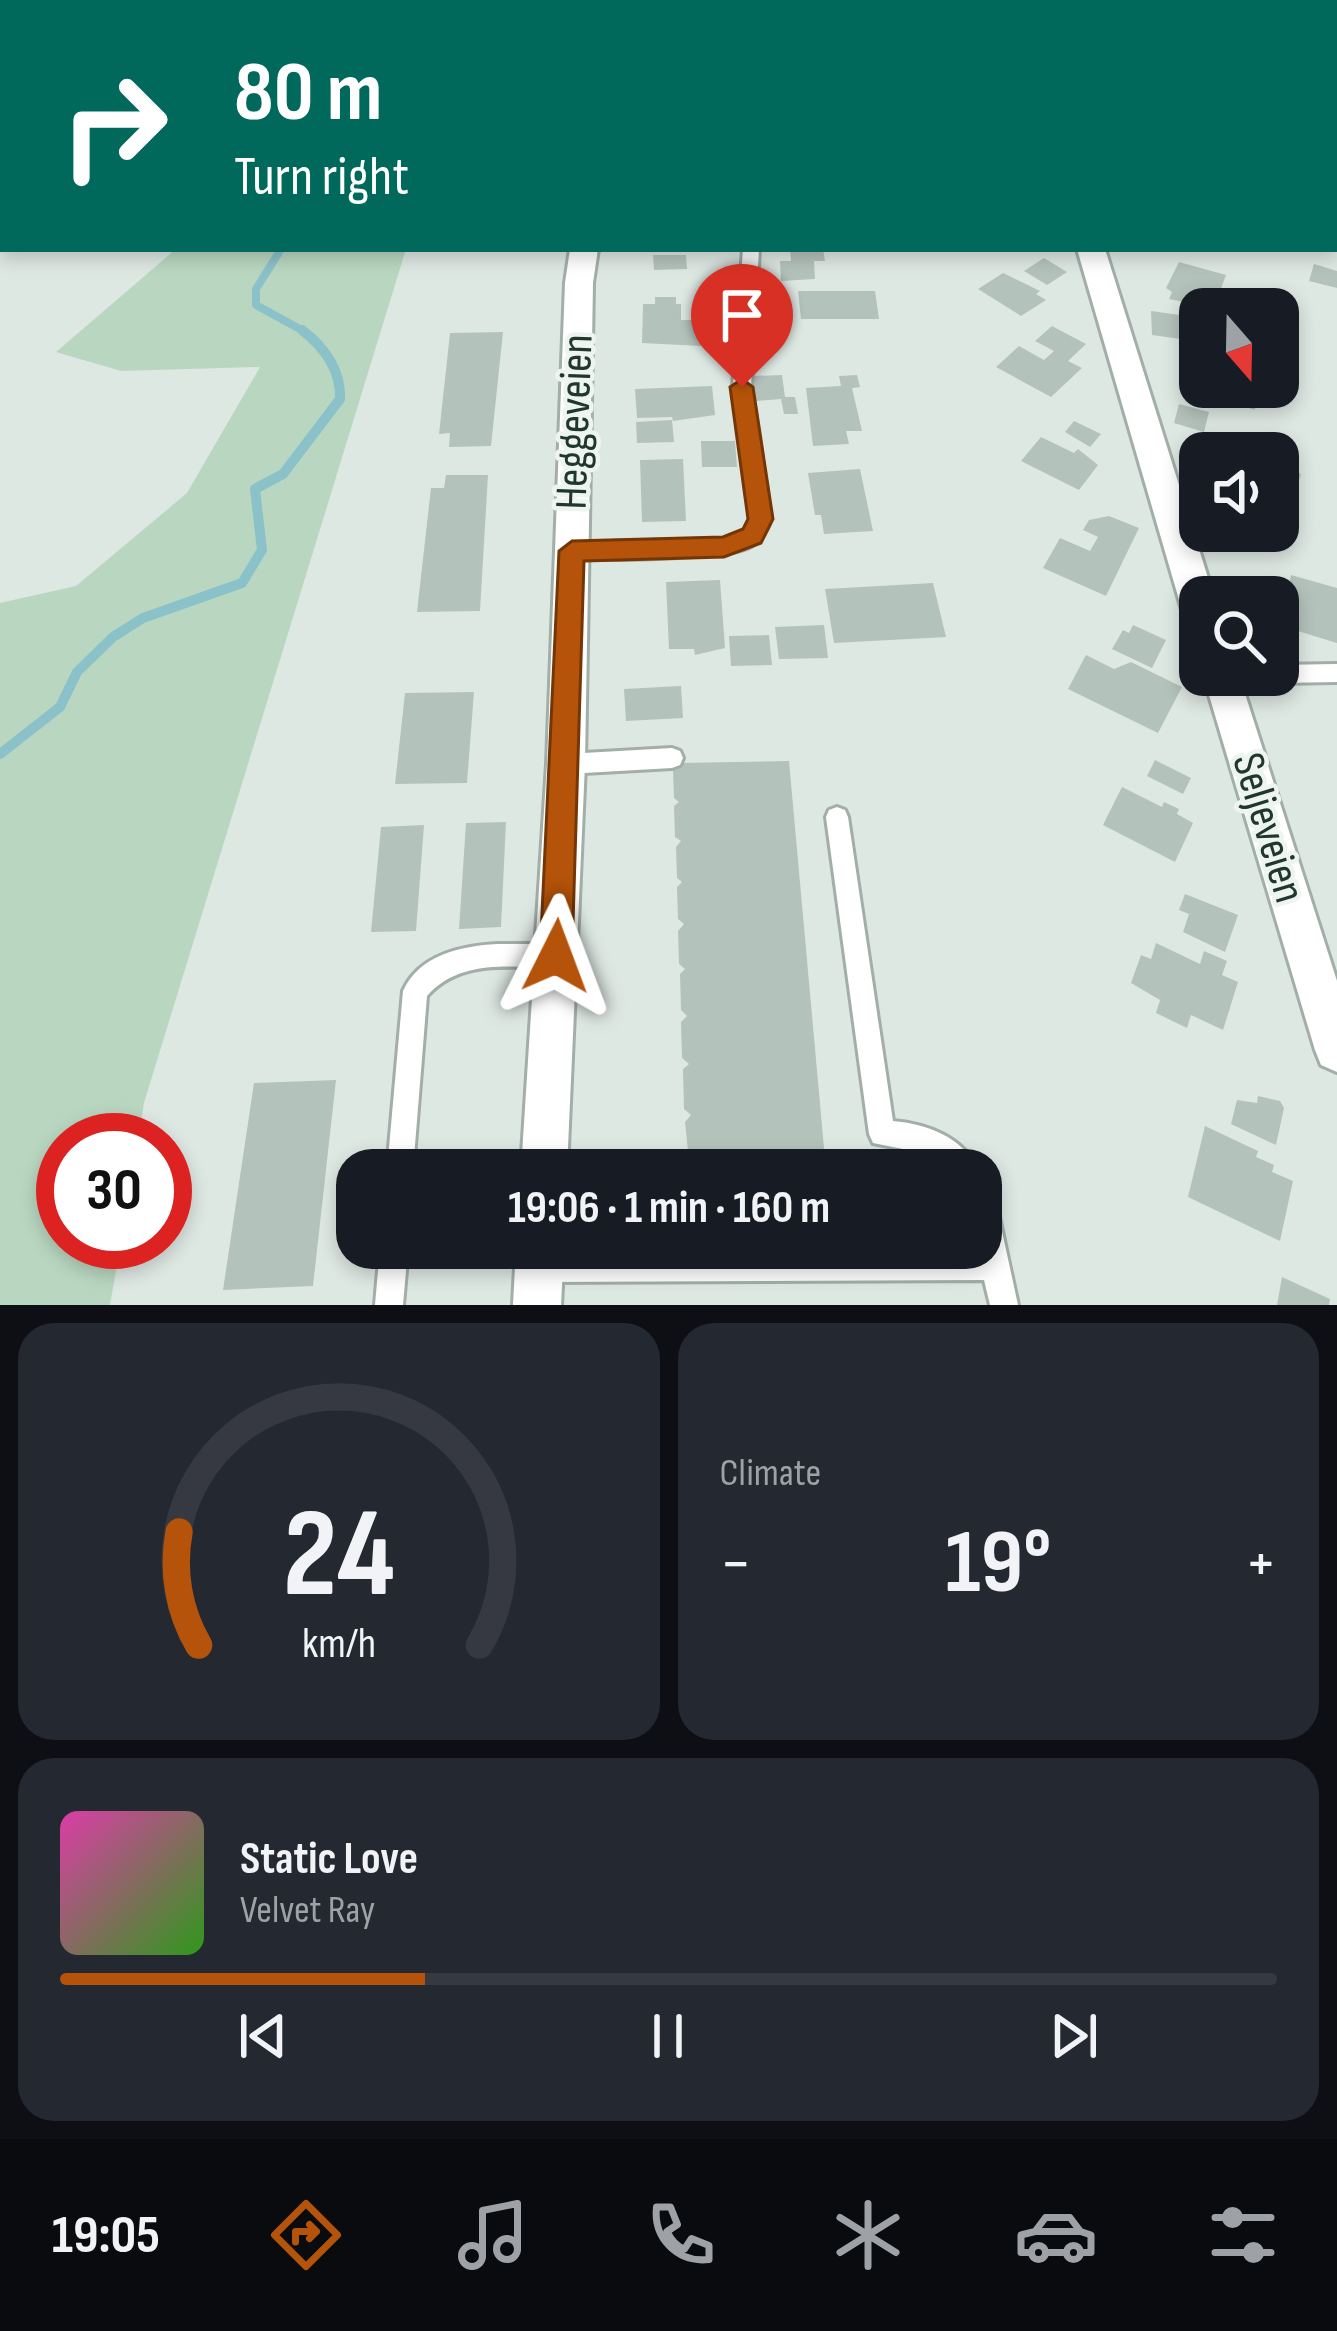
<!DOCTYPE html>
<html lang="en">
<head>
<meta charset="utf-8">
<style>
  :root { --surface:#171b24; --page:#242831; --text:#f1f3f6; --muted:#9ea1a6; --line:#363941; --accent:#b45309 }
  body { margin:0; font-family:"Sofia Sans Condensed",sans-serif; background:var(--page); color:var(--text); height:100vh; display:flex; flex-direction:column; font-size:45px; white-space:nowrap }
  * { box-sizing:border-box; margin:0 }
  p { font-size:39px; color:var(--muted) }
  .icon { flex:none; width:66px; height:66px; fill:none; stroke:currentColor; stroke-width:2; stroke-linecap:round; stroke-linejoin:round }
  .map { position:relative; height:1305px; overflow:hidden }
  .sheet { display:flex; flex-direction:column; gap:18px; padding:18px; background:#0d0f14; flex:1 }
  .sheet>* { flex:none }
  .hud { position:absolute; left:0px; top:0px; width:1338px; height:252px; box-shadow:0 6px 18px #0003; background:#00695c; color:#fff; overflow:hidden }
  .needle { width:78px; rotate:160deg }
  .tools { position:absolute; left:1179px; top:288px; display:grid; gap:24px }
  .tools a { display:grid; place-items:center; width:120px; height:120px; border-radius:24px; background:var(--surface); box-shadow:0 6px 18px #0003; font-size:60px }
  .speed { position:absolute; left:36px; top:1113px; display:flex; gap:24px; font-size:60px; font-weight:700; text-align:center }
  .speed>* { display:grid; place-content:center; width:156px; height:156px; border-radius:50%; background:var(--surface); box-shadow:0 6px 18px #0003; line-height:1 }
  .speed .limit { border:18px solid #d22; background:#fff; color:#111 }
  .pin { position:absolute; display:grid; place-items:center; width:102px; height:102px; color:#fff; margin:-123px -51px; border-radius:50% 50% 50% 0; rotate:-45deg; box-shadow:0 0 12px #0007 }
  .pin .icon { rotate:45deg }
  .me { position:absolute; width:132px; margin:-66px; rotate:3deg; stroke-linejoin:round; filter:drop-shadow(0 0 9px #0008) }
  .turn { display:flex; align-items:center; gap:42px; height:252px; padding:0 36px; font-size:54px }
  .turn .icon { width:156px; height:156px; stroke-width:2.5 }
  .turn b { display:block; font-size:84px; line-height:102px }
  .big { font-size:90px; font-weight:700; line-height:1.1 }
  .sheet .tile { flex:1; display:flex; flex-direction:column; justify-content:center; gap:18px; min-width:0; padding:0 42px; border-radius:36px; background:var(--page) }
  .sheet .dial { align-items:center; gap:0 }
  .dial svg { height:312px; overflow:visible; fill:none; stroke:var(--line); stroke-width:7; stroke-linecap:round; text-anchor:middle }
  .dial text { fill:var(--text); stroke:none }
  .song { display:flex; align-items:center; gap:36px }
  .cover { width:144px; height:144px; border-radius:18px; background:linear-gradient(135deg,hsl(320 70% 55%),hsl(110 70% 35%)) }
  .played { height:12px; border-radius:6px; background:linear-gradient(90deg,var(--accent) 30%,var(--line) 30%) }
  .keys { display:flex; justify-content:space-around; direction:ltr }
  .heat { display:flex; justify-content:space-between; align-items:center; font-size:66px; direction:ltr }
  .sheet .tiles { flex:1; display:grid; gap:18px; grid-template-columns:1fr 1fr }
  .tile:last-child { grid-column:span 2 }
  .trip { position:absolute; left:336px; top:1149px; width:666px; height:120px; border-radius:36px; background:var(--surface); box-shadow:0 6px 18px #0003; font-weight:700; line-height:120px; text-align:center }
  .dock { display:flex; height:192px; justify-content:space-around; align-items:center; background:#090b0e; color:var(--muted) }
  .dock .icon { width:84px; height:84px }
  .dock .current { color:var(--accent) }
  .dock b { font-size:54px; color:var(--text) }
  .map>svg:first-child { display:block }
  .green { fill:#b9d7c0 }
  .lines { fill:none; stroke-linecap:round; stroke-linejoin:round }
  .stream-far1 { stroke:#8bc1c8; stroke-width:8 }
  .stream { stroke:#8bc1c8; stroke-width:10 }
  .building { fill:#b4c2bc }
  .service-casing { stroke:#a2afa9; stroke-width:6 }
  .minor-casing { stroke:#a2afa9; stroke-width:6 }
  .service { fill:#fff; fill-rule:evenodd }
  .minor { fill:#fff; fill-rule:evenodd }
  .route { fill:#b45309; stroke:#753606; stroke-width:3 }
  .labels { text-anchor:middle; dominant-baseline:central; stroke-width:9; stroke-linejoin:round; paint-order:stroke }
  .street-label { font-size:45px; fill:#21362f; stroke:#eef5f1 }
</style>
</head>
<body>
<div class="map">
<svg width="1337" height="1305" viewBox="0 0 1337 1305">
  <rect width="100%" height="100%" fill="#dee8e3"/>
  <path class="green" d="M176,249H406L144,1103L138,1140H63V1242H121L110,1305H0V603L76,586L187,493L260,367L121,371L56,352Z"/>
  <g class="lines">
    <path class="stream-far1" d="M281,249L256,289V305L307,333"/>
    <path class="stream" d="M0,754L60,707L77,672L113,637L143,618L242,583L262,550L255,489L283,474L340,399C341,370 324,347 302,330"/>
  </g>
  <g class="building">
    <path d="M790,249H823L825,261H814L815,279L781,281L780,261H791Z"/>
    <path d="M653,255H686L687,269L654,270Z"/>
    <path d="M1044,258L1067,272L1047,285L1024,271Z"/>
    <path d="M1179,262L1226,275L1216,302L1222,304L1220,309L1169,299L1172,292L1166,288Z"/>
    <path d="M1314,264L1337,271V288L1309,281Z"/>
    <path d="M1003,273L1040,291L1036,294L1046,300L1021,316L978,289Z"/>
    <path d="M798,291H875L879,319H801Z"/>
    <path d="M703,296H721L723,330H703Z"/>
    <path d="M655,297H676V304H681V320H701V346L642,343L643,304H655Z"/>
    <path d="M1151,311L1187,316L1188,340L1152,335Z"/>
    <path d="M1052,326L1086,344L1068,361L1082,368L1051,397L996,367L1019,346L1044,360L1054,351L1035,341Z"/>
    <path d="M503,332L491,446L449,447L450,433L439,434L450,333Z"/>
    <path d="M1200,372V387H1256L1255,410L1193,390Z"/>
    <path d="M782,375L785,397H795L798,414H784L781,399L756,401L752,376Z"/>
    <path d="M857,375L860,387L852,388L862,431H846L849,444L813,446L806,388L841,386L839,376Z"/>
    <path d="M712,386L715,415L673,421L672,417L637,418L635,389Z"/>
    <path d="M1179,404L1209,412L1204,432L1174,423Z"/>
    <path d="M672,420L674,442L637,443L636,422Z"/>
    <path d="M1074,421L1101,434L1090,447L1065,432Z"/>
    <path d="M1041,437L1074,453L1078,449L1098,465L1079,490L1021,461Z"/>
    <path d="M701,441H735L737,467H702Z"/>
    <path d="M683,459L686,521L642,522L640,460Z"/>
    <path d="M1278,466L1301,474L1290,508L1297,511L1294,520L1278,514Z"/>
    <path d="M860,469L873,531L824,534L821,515H815L808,473Z"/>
    <path d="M446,475H488L480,611L417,612L431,488H444Z"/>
    <path d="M1109,516L1139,528L1106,596L1043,568L1060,538L1090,551L1098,537L1083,530L1089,520Z"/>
    <path d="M1291,575L1337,588V643L1288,628L1290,619L1283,616Z"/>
    <path d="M720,580L725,648L695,655L694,649H669L666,582Z"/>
    <path d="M933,583L946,637L834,643L825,589Z"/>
    <path d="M824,625L828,658L779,659L775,627Z"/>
    <path d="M1133,625L1166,640L1152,668L1112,649L1123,630L1129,633Z"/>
    <path d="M769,635L772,665L731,666L729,636Z"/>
    <path d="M1086,655L1114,669L1131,662L1182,687L1158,733L1068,689Z"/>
    <path d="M681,686L683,718L626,721L624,689Z"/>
    <path d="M474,692L467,783L395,784L405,693Z"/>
    <path d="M1155,760L1191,778L1183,794L1147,776Z"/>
    <path d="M789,761L826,1170H690L685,1122L691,1115L684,1109L683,1069L689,1064L682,1058L681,1022L687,1016L681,1010L680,974L685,969L679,964L678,931L684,924L678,919L677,887L682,882L677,878L676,847L681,841L675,837L674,806L679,802L674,798L673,769L678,763Z"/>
    <path d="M1122,787L1162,807L1164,802L1179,809L1177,814L1193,823L1175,862L1103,825Z"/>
    <path d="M506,822L501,927L459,929L466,823Z"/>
    <path d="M424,825L416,931L371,932L381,827Z"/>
    <path d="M1185,894L1238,915L1225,952L1183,932L1189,914L1179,910Z"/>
    <path d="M1156,943L1200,964L1204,951L1227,961L1222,975L1238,982L1223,1030L1191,1015L1187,1028L1156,1013L1160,1000L1131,983L1141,955L1151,959Z"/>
    <path d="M336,1080L313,1286L223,1290L254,1083Z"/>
    <path d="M1258,1096L1280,1101L1284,1108L1276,1145L1231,1124L1237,1100L1257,1103Z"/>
    <path d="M1205,1126L1258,1151L1256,1157L1274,1165L1272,1172L1293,1181L1280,1241L1188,1197Z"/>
    <path d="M1282,1277L1330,1299L1329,1305H1277Z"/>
  </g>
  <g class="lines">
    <defs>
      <g id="service">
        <path d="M235,0H250L252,3H237Z"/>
        <path d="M765,0H796L799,3H768Z"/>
        <path d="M3,22V30L0,31V23Z"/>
        <path d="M3,198V209L0,210V199Z"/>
        <path d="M743,249H759L751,387L771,519C766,532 761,542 747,548C724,558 590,562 564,556L561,551L564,546L571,543L724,539C737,536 747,532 751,519L733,387Z"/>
        <path d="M1337,664V682L1278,683L1268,675H1278V665Z"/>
        <path d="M672,748L680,751L683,758L680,765L672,768L566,774L558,771L555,764L558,757L566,754Z"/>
        <path d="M837,807L845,810L848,817L893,1121C926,1124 964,1137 977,1170H946L923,1153L873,1143L869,1134L826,817L829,810Z"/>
        <path d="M497,944H555L564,948L567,956L564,964L555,968C509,967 460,959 427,996L413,1170H387L403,991C419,955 461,946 497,944Z"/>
        <path d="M981,1185L991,1189L995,1199L1018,1305H990L984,1280L539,1282L529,1278L525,1268L529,1258L539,1254L979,1252Z"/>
        <path d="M380,1248H408L403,1305H375Z"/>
      </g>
      <g id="minor">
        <path d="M708,0H732L707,3Z"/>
        <path d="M1066,0H1090L1065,3Z"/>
        <path d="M1323,0H1337V18L1335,3Z"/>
        <rect x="0" y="88" width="3" height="14"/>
        <path d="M570,249H598L593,283L585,764L567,1170H521L547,764L565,283Z"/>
        <path d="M1077,249H1105L1214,597H1200V624L1188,620L1182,610Z"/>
        <path d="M1203,675H1239L1337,981V1072L1321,1065L1315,1050Z"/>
        <path d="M516,1248H564L561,1305H513Z"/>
      </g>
    </defs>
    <use href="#service" class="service-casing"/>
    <use href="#minor" class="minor-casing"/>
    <use href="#service" class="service"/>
    <use href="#minor" class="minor"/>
  </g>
  <path class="route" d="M742,379L753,387L773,519L761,543L724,557L584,561L572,956L567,967L556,971L544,967L540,956L559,551L572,541L723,537L743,529L748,519L730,387Z"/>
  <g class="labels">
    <g class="street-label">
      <text transform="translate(575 422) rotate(-88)">Heggeveien</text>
      <text transform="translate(1268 828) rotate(73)">Seljeveien</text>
    </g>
  </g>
</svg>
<div class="tools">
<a><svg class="needle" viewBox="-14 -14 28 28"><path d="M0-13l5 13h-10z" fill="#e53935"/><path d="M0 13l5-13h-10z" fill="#9ea1a6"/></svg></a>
<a><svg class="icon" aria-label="sound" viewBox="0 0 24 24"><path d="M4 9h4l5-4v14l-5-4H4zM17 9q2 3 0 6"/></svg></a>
<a><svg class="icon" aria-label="search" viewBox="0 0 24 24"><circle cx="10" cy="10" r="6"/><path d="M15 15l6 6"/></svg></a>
</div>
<div class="speed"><div class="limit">30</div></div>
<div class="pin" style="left:742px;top:387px;background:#d93025"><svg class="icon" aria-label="arrive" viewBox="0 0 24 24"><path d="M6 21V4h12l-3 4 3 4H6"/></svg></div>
<svg class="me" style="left:556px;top:956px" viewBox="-20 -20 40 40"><path d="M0-17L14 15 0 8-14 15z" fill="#b45309" stroke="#fff" stroke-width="4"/></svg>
<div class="trip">19:06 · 1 min · 160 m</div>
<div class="hud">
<div class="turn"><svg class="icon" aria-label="right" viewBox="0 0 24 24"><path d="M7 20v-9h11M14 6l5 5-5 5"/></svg><div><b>80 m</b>Turn right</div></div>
</div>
</div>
<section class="sheet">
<div class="tiles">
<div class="tile dial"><svg viewBox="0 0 100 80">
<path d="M14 69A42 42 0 1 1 86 69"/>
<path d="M14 69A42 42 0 0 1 9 40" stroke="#b45309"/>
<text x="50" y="56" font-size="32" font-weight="700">24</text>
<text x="50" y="72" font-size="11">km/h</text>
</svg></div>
<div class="tile"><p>Climate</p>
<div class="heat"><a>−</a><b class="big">19°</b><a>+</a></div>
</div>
<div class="tile">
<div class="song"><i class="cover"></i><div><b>Static Love</b><p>Velvet Ray</p></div></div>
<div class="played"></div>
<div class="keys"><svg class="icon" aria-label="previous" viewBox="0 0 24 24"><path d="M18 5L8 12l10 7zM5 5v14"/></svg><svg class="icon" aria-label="pause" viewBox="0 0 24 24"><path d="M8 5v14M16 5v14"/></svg><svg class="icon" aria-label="next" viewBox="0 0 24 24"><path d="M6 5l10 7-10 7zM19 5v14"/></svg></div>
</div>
</div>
</section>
<nav class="dock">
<b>19:05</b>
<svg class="icon current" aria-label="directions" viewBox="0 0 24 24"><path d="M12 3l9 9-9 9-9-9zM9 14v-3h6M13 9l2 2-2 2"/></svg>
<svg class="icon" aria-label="music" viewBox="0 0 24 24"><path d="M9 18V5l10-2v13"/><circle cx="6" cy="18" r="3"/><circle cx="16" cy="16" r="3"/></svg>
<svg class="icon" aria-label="phone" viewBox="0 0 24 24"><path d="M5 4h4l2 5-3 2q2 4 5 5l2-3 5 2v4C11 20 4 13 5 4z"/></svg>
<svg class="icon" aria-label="climate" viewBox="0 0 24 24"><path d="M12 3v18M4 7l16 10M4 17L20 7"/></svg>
<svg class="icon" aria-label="car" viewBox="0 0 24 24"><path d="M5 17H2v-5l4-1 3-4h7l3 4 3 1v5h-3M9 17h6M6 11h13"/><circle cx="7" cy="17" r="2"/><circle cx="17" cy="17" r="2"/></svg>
<svg class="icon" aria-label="filters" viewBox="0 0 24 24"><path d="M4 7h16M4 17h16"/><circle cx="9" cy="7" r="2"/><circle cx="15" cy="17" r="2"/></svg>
</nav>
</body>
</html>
